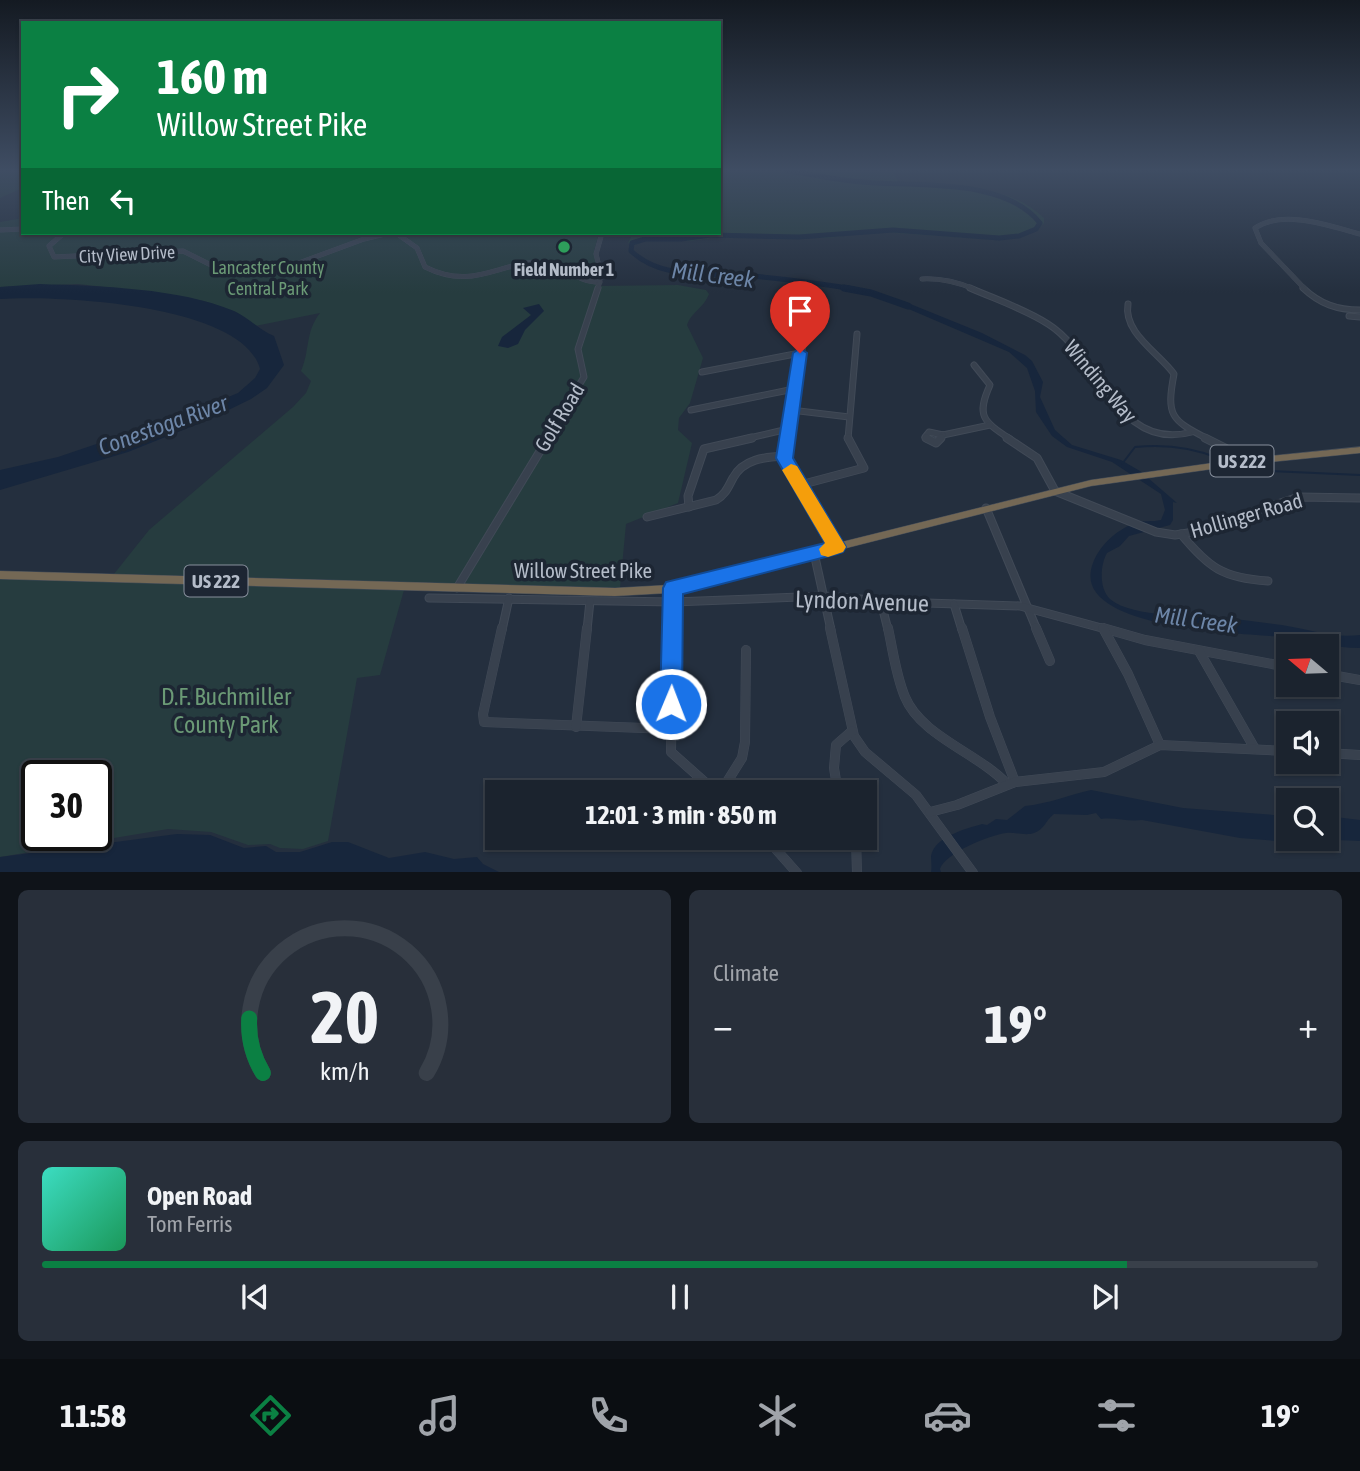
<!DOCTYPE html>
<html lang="en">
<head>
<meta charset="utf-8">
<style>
  :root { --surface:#1b232e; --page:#282f3a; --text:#f1f3f6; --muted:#a0a4aa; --line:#39404a; --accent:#0b8043 }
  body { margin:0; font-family:"Asap Condensed",sans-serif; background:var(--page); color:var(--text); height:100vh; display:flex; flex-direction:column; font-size:26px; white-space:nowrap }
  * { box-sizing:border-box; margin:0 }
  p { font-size:23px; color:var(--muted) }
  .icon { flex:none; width:38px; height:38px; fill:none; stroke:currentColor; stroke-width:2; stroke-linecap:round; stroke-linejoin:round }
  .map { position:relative; height:872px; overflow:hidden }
  .side { display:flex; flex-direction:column; gap:18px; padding:18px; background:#0f1319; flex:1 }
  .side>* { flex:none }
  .hud { position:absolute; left:21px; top:21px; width:700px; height:214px; border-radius:0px; box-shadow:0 2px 5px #0004,0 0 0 2px var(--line); background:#0b8043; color:#fff; overflow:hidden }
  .needle { width:46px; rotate:289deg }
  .buttons { position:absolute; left:1276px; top:634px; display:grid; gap:14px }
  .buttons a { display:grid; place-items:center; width:63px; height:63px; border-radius:0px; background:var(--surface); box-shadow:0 2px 5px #0004,0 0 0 2px var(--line); font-size:35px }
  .speed { position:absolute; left:21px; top:760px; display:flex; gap:14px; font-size:35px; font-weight:700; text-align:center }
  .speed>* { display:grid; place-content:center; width:91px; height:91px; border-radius:50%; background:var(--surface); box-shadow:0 2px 5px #0004,0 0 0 2px var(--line); line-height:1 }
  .speed .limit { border:4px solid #111; border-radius:10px; background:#fff; color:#111 }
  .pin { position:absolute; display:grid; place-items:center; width:60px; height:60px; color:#fff; margin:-72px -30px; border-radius:50% 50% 50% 0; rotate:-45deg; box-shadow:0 0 7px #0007 }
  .pin .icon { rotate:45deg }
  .me { position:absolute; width:77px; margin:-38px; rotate:1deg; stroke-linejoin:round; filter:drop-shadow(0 0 5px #0008) }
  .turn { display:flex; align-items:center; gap:24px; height:147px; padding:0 21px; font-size:32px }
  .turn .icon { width:91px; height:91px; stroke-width:2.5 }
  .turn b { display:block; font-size:49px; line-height:60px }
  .then { display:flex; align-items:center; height:66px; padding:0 21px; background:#0003; gap:14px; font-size:26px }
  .big { font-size:52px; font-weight:700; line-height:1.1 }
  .side .widget { flex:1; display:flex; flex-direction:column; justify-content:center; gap:10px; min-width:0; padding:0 24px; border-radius:10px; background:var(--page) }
  .side .dial { align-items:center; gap:0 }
  .dial svg { height:182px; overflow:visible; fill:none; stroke:var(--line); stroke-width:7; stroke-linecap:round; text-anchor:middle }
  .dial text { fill:var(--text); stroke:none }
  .song { display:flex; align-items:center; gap:21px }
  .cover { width:84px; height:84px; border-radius:10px; background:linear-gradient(135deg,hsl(170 70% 55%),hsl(150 70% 35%)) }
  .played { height:7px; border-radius:4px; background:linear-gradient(90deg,var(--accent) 85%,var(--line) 85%) }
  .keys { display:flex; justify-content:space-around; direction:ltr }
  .heat { display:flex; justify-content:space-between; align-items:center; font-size:38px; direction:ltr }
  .side .tiles { flex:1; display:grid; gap:18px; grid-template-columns:1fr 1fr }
  .widget:last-child { grid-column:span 2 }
  .trip { position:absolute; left:485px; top:780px; width:392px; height:70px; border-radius:0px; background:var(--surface); box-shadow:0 2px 5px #0004,0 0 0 2px var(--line); font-weight:700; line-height:70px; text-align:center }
  .tabs { display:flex; height:112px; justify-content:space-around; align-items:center; background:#0b0e12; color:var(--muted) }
  .tabs .icon { width:49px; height:49px }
  .tabs .on { color:var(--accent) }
  .tabs b { font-size:32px; color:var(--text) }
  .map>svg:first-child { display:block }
  .green { fill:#263c3f; fill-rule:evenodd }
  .water { fill:#17263c }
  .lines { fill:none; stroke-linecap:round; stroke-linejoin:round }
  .stream { stroke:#17263c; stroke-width:2 }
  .river-far1 { stroke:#17263c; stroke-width:5 }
  .river { stroke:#17263c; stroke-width:7 }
  .minor-far3-casing { stroke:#414a57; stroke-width:5 }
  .minor-far2-casing { stroke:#414a57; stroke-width:7 }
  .minor-far1-casing { stroke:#414a57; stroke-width:9 }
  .minor-casing { stroke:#414a57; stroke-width:10 }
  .highway-casing { stroke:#434c59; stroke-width:1 }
  .minor-far3 { stroke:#38414e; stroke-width:4.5 }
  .minor-far2 { stroke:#38414e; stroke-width:5 }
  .minor-far1 { stroke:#38414e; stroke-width:7 }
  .minor { stroke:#38414e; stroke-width:9 }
  .highway { fill:#746855; fill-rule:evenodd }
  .route { fill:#1a73e8; stroke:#114b97; stroke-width:2 }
  .slow { fill:#f59e0b }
  .leisure-dot { fill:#2e9e5b; stroke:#1d2633; stroke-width:2.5 }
  .labels { text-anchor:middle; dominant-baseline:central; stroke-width:7; stroke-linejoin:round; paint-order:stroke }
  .far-street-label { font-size:18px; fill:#b4bcc9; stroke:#1d2633 }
  .far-park-label { font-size:18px; fill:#6b9a76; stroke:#1d2633 }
  .far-poi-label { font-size:18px; font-weight:bold; fill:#b4bcc9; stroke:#1d2633 }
  .shield { fill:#1d2633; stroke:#878f9c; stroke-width:2 }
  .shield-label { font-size:19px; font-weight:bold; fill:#b4bcc9 }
  .street-label { font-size:21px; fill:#b4bcc9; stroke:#1d2633 }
  .water-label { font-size:23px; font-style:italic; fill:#6d86a8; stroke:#1d2633 }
  .near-street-label { font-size:24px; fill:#b4bcc9; stroke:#1d2633 }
  .near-park-label { font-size:24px; fill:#6b9a76; stroke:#1d2633 }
</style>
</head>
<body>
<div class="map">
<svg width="1360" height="873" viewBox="0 0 1360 873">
  <rect width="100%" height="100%" fill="#242f3e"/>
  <g class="green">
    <path d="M0,171H23V188L0,198Z"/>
    <path d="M719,171H894L898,183C944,184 1009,183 1044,218V223L1038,230L1024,236L997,240L881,232L826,238L719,237L689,241L646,240L634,245L628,243L633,233H719Z"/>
    <path d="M23,218V233H599L594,251L599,275L596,286L678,285L706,290L709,294C704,308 691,312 687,325L703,358L690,403L679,418L678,430L692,443L678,503L626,524L620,588L114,574L149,530L293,407L306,393L311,381L301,371C310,351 305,332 320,313L255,326L236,312L204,301L166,294L78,284L0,287V222Z"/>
    <path d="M0,578L404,590L380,675L357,678L328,841L303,849L280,848L270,844L248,845L211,832L168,829L0,857ZM37,775H96V835H37Z"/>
  </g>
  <g class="water">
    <path d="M40,284C100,286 179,288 234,311C248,317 259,330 274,336L284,365L267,388L251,399L208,420L128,452L0,490V470L58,457L194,411L238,393L255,378L260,369C244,304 57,295 0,299V287Z"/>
    <path d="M903,301L982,333L1025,355L1032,361L1043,382L1040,397L1055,430L1072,445L1121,460L1140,471L1177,503L1173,502V520L1170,525L1129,536L1120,546L1107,553C1100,565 1099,589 1110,599C1134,619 1195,614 1226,618C1242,620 1258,622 1274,624C1303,627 1331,639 1360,635V648C1333,648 1307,640 1281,637C1244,633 1067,630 1093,563C1099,547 1114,531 1135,523C1143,520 1153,522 1161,520L1165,510L1161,494L1112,462L1067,447L1052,436L1036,412L1035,391L1027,368L1009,352L897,304Z"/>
    <path d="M539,304L544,311L525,330L518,344L508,348L498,346L502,337L531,315L523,308Z"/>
    <path d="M1091,790L1183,808L1288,816V838H1326L1327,816L1360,820V841L1314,839L1290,842L1240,838L1142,820C1128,822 1115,817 1101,819L1096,813L1087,815L1054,814C1046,820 1044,830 1034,833C1026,836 1015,832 1006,833C990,835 945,853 940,869L941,872L931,873C932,867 931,860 931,856C935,836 966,829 982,824L987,825L996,819L1007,820L1025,806C1047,804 1069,795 1091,790Z"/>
    <path d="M177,834L210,835L244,848L266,846L276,852H300L332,842H348L389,858L425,852L454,859L477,857L483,864L499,872H0V857Z"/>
  </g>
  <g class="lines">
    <g class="stream">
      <path d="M1122,464L1135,447C1164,444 1191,447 1218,458"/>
      <path d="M1233,466L1244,470L1360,475"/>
    </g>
    <path class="river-far1" d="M787,171C812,174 837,180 862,182C915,187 1004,177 1040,223L1036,229L1019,236L999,238L893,230L799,237L711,235L681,239H645L632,243L631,251C661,279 702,273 740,275C778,278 817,283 854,289"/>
    <path class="river" d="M844,288L871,293L908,306"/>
    <defs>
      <g id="minor-far3">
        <path d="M0,230L23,229"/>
        <path d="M64,233L49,246L54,257L183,251L221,270L246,274L288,267L364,239L389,233"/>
        <path d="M396,233L417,248L425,267C477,293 503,257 549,263C569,266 574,282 600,282"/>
        <path d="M922,279C941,278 957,282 974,289"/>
        <path d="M598,289L601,274L596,254L602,233"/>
        <path d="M1305,289L1261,243L1255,228C1283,209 1330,226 1360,234"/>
      </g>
      <g id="minor-far2">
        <path d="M970,288C995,299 1025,309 1048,324C1098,355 1117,453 1192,432"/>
        <path d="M1303,288C1320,304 1337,310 1360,310"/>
        <path d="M1128,304C1123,333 1159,353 1174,374C1166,416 1171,420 1208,439"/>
        <path d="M1349,316L1360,317"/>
        <path d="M974,365L990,385C976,416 983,421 1010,439"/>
        <path d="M702,372L800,353"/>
        <path d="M691,410L794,389"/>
        <path d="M791,410L849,417"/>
        <path d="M943,435L990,425"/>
        <path d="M546,439L584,377L578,349L598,288"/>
        <path d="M745,439L788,429"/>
        <path d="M787,439L810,304"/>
        <path d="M848,439L857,334"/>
        <path d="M927,439L925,437L929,432L943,435"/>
        <path d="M939,439L943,435"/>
      </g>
      <g id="minor-far1">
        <path d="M787,438L784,456L837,547"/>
        <path d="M926,438L936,443L941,438"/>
        <path d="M1007,438L1037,458L1055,491L1156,532L1175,535L1188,533L1299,497L1360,498"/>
        <path d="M1205,438L1225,448L1241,462"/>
        <path d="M800,485L864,468L848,438"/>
        <path d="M689,507L688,496L704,449L752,438"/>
        <path d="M986,508L1037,630"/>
        <path d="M647,517L716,500C726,494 728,487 733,478C743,459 765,457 784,456"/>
        <path d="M1181,534C1209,568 1223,578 1268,581"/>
        <path d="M814,553L831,630"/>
        <path d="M457,588L548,438"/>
        <path d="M429,598L674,602L824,596L896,602L1020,606L1109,630"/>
        <path d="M881,602L888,630"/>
        <path d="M954,604L962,630"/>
        <path d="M502,630L509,598"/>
        <path d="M587,630L590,601"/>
        <path d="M672,630L673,588"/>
      </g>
      <g id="minor">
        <path d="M502,628L483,714L484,722L671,729"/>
        <path d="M673,628L671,752L717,793"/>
        <path d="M830,628L854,736L865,752L916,795L973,873"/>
        <path d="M888,628C893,651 896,676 905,697C921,736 978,753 1007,784"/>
        <path d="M962,628L990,717L1015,782"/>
        <path d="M1036,628L1050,661"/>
        <path d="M1103,628L1145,640L1288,667"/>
        <path d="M1103,628L1128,674L1160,745"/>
        <path d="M1199,651L1255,749"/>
        <path d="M1326,674L1360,680"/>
        <path d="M576,727L587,628"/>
        <path d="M1326,753L1360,755"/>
        <path d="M720,793L742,758L745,742L746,650"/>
        <path d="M838,793L834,768L836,745L852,731"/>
        <path d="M930,812L957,805L1015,782L1104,772L1160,745L1288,751"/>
        <path d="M766,838L797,873"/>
        <path d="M856,838L857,873"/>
      </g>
      <path id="highway" d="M1360,447V453L1241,465L1091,486L669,593L615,596L0,579V571L615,588L669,585L1091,480L1241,459Z"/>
    </defs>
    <use href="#minor-far3" class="minor-far3-casing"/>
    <use href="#minor-far2" class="minor-far2-casing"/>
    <use href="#minor-far1" class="minor-far1-casing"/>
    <use href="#minor" class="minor-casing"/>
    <use href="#highway" class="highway-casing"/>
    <use href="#minor-far3" class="minor-far3"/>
    <use href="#minor-far2" class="minor-far2"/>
    <use href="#minor-far1" class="minor-far1"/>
    <use href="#minor" class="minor"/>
    <use href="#highway" class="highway"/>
  </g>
  <linearGradient id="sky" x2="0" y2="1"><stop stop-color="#141a22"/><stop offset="0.58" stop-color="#3f4d63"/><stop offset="1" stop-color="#3f4d63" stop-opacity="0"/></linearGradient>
  <rect width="1360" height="293" fill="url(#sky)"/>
  <path class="route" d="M800,348L807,353L793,458L846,547L843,552L837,554L683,594L682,704L679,712L671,715L663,712L660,704L663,588L666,582L825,543L776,458L793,353Z"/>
  <path class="slow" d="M791,464L797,466L843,542L846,547L843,552L828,557L821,555L819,549L825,543L782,470Z"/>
  <circle class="leisure-dot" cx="564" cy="247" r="7"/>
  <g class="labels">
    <g class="far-street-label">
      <text transform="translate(127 254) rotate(-3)">City View Drive</text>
    </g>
    <g class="far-park-label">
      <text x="268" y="267">Lancaster County<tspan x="268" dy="21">Central Park</tspan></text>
    </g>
    <g class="far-poi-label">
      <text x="564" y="269">Field Number 1</text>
    </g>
    <g class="shield">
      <rect x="1210.5" y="445.5" width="63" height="31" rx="5"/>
      <rect x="184.5" y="565.5" width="63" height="31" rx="5"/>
    </g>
    <g class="shield-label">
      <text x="1242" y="461">US 222</text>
      <text x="216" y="581">US 222</text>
    </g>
    <g class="street-label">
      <text transform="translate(1101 381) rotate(50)">Winding Way</text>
      <text transform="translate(559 417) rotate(-59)">Golf Road</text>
      <text transform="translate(1246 515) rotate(-16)">Hollinger Road</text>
      <text x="583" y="570">Willow Street Pike</text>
    </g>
    <g class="water-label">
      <text transform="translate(713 275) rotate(7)">Mill Creek</text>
      <text transform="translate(163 425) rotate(-20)">Conestoga River</text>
      <text transform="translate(1196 620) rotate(8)">Mill Creek</text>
    </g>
    <g class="near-street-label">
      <text transform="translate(862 601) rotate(2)">Lyndon Avenue</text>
    </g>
    <g class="near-park-label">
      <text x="226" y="696">D.F. Buchmiller<tspan x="226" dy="28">County Park</tspan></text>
    </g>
  </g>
</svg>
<div class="buttons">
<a><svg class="needle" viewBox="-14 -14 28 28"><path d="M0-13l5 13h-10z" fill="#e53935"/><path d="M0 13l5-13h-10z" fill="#a0a4aa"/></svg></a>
<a><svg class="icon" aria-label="sound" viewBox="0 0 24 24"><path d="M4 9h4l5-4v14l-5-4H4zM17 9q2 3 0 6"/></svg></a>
<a><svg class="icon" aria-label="search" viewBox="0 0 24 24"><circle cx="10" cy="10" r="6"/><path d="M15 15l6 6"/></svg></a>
</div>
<div class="speed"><div class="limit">30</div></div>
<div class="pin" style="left:800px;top:353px;background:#d93025"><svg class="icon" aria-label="arrive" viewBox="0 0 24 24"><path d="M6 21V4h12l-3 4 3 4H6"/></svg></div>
<svg class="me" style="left:671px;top:704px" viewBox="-20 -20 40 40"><circle r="17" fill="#1a73e8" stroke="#fff" stroke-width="3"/><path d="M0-11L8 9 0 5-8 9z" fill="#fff"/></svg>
<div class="trip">12:01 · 3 min · 850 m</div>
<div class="hud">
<div class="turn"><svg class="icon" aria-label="right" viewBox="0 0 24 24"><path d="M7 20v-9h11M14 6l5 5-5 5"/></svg><div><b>160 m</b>Willow Street Pike</div></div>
<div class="then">Then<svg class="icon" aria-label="left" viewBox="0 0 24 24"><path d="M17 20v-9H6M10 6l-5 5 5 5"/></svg></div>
</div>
</div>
<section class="side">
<div class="tiles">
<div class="widget dial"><svg viewBox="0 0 100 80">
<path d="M14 69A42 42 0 1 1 86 69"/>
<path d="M14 69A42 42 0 0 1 8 45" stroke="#0b8043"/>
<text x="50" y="56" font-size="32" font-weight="700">20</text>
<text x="50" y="72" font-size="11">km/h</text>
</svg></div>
<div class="widget"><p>Climate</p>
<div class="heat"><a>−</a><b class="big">19°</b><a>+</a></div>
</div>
<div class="widget">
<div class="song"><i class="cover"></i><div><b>Open Road</b><p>Tom Ferris</p></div></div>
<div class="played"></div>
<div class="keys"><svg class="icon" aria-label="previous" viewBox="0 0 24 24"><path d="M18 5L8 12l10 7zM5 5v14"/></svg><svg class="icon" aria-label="pause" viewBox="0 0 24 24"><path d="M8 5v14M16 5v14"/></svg><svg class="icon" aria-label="next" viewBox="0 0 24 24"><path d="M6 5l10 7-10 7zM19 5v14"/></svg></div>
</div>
</div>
</section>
<nav class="tabs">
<b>11:58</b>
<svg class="icon on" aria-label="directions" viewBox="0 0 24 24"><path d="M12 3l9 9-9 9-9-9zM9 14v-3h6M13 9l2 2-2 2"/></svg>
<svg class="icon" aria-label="music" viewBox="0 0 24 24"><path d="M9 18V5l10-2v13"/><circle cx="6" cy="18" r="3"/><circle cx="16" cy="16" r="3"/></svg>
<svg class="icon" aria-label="phone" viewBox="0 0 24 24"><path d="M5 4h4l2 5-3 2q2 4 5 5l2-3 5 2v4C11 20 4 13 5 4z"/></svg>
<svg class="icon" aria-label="climate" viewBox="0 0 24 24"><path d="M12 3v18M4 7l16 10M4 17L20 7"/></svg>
<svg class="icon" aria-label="car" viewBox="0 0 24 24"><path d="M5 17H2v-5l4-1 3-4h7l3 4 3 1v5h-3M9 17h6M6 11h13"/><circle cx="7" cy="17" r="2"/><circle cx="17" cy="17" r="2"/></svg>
<svg class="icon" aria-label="filters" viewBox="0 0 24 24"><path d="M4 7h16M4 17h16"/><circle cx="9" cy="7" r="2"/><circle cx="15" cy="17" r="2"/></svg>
<b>19°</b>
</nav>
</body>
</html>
